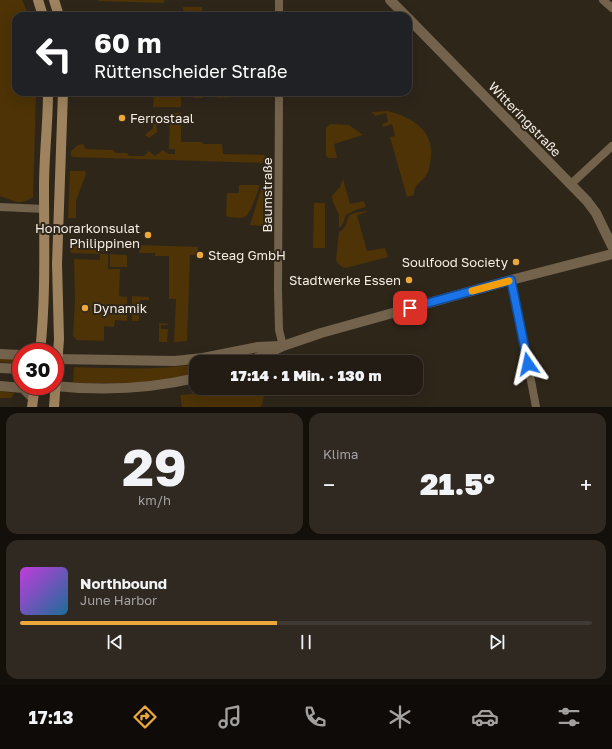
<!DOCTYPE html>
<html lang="de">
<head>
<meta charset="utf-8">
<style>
  :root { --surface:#231c14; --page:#2f2922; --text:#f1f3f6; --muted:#a3a1a0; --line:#403a34; --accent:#eda83b }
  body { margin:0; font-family:"Golos Text",sans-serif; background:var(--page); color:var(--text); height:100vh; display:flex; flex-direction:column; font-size:15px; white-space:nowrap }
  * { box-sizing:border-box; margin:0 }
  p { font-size:13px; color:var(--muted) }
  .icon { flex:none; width:22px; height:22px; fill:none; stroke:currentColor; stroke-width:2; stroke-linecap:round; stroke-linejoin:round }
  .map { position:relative; height:407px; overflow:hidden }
  .panel { display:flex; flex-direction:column; gap:6px; padding:6px; background:#130f0b; flex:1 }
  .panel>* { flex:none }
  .guide { position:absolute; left:12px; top:12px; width:400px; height:84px; border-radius:12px; box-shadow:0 4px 16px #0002,0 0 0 1px var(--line); background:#202124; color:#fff; overflow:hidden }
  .speed { position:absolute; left:12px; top:343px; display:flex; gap:8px; font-size:20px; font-weight:700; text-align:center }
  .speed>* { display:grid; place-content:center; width:52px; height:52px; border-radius:50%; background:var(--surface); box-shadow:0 4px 16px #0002,0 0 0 1px var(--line); line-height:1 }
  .speed .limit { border:6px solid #d22; background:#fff; color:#111 }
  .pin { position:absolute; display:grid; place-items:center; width:34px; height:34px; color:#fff; margin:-17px; border-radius:8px; box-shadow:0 2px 6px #0006 }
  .me { position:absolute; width:44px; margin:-22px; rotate:349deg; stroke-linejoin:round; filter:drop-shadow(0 0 3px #0008) }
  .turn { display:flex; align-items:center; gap:14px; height:84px; padding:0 16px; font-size:18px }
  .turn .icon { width:52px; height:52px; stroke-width:2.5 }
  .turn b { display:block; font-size:28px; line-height:34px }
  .big { font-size:30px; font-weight:800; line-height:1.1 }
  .panel .tile { flex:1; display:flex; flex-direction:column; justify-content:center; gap:6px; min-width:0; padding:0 14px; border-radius:12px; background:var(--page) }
  .panel .dial { align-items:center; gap:0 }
  .dial b { font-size:52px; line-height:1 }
  .song { display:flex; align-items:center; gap:12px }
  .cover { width:48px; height:48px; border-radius:6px; background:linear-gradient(135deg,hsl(290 70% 55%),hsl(200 70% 35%)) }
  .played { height:4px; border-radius:2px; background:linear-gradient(90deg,var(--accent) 45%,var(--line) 45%) }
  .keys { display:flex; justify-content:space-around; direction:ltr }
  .heat { display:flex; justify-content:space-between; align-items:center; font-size:22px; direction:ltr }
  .panel .tiles { flex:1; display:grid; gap:6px; grid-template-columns:1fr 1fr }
  .tile:last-child { grid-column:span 2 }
  .trip { position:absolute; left:189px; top:355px; width:234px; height:40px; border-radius:12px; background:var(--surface); box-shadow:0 4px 16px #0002,0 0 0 1px var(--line); font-weight:800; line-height:40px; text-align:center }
  .menu { display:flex; height:64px; justify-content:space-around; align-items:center; background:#0e0b08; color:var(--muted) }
  .menu .icon { width:28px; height:28px }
  .menu .active { color:var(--accent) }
  .menu b { font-size:18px; color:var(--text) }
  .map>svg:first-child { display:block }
  .green { fill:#4d3306 }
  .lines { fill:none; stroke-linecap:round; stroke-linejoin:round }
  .minor { stroke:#74634c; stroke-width:8 }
  .tertiary { stroke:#74634c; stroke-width:10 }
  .secondary { stroke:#9f835e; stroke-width:10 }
  .route-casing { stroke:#114b97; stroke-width:10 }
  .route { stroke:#1a73e8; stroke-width:7 }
  .slow { stroke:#f59e0b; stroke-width:7 }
  .poi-dot { fill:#eda83b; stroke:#2f261a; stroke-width:1.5 }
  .labels { text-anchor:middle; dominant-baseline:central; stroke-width:4; stroke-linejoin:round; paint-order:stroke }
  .poi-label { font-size:13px; fill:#f3ece4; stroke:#2f261a; text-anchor:start }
  .street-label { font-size:13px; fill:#f3ece4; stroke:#2f261a }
</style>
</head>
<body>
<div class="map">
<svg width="612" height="407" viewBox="0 0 612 407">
  <rect width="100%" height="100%" fill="#2f261a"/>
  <g class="green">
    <path d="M0,0H22L29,16H16V92H36L33,197C19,207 13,200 0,196Z"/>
    <path d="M99,0H164V3L99,1Z"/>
    <rect x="183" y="7" width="19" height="9"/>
    <path d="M162,92H181V107H153L154,97L159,96Z"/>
    <path d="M192,92H235V97L217,98V94L202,93V98H193Z"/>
    <path d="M388,111C411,117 434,130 431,157C430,162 430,168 428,172C424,182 414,182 414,195L407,197L390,137L395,136L392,124L383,127L382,124L388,122L386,113L376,116L371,112Z"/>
    <path d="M170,113H181V142H202L203,144H222L223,154L264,155L269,160L268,163L73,157L71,155V151L76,147L78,145L83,144L86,149L113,150L116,153H127L129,156H144L149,151L155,156L163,150L169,154H175V149H169Z"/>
    <path d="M156,123L157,132L149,138L145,135L153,128V124Z"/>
    <path d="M330,124L349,125L363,135L334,144L337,158H328L326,155V128Z"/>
    <path d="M70,171H85L86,174L76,201V218H68Z"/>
    <path d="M343,179L350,204L364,201L366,207L355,210L346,215L343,224L339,228V215L333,202L332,196L340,187Z"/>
    <path d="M239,185H260C257,192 251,215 244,217C240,219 232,217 228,217L226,215L227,193H239Z"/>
    <path d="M262,186H264L263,226L250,225Z"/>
    <path d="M314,203H325V248H313Z"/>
    <path d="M367,211V212L357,215L367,251L385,248L388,257L346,268C341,267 339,265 336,260L339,232C349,227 345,220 350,215C355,212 362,212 367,211Z"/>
    <path d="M140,245L198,247V255H190L187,341L174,342L176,299H169V256H155V253H139Z"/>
    <path d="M69,246L106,247L105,252L100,251V254H108V269H120L119,296L127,297V321L115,320L114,327L104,326V341L77,340L73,336L75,301L74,259L100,260V254L71,253Z"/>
    <path d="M110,254L127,255V267H110Z"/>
    <path d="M132,296L149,297V300H140L139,321H132Z"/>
    <path d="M159,323L169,324L168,325H161V329H168L167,342H159Z"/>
    <path d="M252,352L254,353L230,362H208Z"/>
    <path d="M0,359H21V364L0,362Z"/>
    <path d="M196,364V373L164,380L131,383H73L74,367C115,368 155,371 196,364Z"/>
    <path d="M220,388H262L264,397L261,407H182L180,395L202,393Z"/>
    <path d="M0,391L15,393L11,398H0Z"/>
  </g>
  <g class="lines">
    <g class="minor">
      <path d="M279,0V16"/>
      <path d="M603,0L612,8"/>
      <path d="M279,92L278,290L279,330L283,346"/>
      <path d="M571,184L612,146"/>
      <path d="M0,207L45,209"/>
      <path d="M511,280L520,322L536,407"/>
    </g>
    <g class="tertiary">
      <path d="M390,0L406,16"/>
      <path d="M408,18L587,201L596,213L612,246"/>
      <path d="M0,354L21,355"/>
      <path d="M55,359L175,361L203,358L258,347L279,346"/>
      <path d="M246,362L262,356L283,346L321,333L511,280L612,254"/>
      <path d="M0,368L21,369"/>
      <path d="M0,386L23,388L33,398"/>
      <path d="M55,386C103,391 149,389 196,378"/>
    </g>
    <g class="secondary">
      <path d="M38,0L43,16"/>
      <path d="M54,0L59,16"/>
      <path d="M40,352C46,297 44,242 44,187C44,155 48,124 48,92"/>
      <path d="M32,407L35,386"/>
      <path d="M54,407L59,339L57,264L63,92"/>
    </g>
  </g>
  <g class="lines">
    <defs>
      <path id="route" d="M410,308L511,280L528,364"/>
    </defs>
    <use href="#route" class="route-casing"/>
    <use href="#route" class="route"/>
    <path class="slow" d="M472,291L509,281"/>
  </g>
  <g class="poi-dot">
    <circle cx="122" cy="118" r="4"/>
    <circle cx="148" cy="235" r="4"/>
    <circle cx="200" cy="255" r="4"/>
    <circle cx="516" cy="262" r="4"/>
    <circle cx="409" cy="280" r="4"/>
    <circle cx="85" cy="308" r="4"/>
  </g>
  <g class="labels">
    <g class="poi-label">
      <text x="130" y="118">Ferrostaal</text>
      <text x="140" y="228" text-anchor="end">Honorarkonsulat<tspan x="140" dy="15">Philippinen</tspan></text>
      <text x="208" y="255">Steag GmbH</text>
      <text x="508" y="262" text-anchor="end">Soulfood Society</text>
      <text x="401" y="280" text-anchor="end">Stadtwerke Essen</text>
      <text x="93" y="308">Dynamik</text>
    </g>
    <g class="street-label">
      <text transform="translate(525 119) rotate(46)">Witteringstraße</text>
      <text transform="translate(267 195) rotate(-90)">Baumstraße</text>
    </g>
  </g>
</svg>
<div class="speed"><div class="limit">30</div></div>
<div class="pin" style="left:410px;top:308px;background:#d93025"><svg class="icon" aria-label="arrive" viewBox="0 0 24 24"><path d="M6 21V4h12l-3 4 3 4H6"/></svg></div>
<svg class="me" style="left:528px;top:364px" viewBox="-20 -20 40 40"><path d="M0-17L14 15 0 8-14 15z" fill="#1a73e8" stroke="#fff" stroke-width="4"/></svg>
<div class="trip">17:14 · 1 Min. · 130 m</div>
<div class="guide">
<div class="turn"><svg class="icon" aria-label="left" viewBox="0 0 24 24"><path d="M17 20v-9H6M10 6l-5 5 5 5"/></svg><div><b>60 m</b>Rüttenscheider Straße</div></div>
</div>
</div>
<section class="panel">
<div class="tiles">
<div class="tile dial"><b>29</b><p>km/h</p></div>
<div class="tile"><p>Klima</p>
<div class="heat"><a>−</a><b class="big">21.5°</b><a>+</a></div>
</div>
<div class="tile">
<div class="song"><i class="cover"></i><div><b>Northbound</b><p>June Harbor</p></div></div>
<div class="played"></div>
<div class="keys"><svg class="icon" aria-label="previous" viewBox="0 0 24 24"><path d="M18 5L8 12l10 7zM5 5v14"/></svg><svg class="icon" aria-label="pause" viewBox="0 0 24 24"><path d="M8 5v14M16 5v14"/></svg><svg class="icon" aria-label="next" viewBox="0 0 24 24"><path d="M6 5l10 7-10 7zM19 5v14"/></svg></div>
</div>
</div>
</section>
<nav class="menu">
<b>17:13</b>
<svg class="icon active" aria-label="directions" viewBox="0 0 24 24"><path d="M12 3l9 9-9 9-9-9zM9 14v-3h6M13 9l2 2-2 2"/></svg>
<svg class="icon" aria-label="music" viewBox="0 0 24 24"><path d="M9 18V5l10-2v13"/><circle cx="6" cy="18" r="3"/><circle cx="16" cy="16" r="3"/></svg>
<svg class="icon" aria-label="phone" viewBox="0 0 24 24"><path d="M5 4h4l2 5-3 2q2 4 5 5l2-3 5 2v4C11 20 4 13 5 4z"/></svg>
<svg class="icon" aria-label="climate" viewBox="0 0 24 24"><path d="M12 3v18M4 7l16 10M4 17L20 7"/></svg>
<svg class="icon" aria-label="car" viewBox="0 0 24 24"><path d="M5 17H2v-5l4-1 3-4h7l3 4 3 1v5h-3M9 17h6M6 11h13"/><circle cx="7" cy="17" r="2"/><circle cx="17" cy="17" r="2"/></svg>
<svg class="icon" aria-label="filters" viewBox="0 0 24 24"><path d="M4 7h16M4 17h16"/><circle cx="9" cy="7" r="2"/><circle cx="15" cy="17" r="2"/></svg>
</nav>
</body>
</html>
